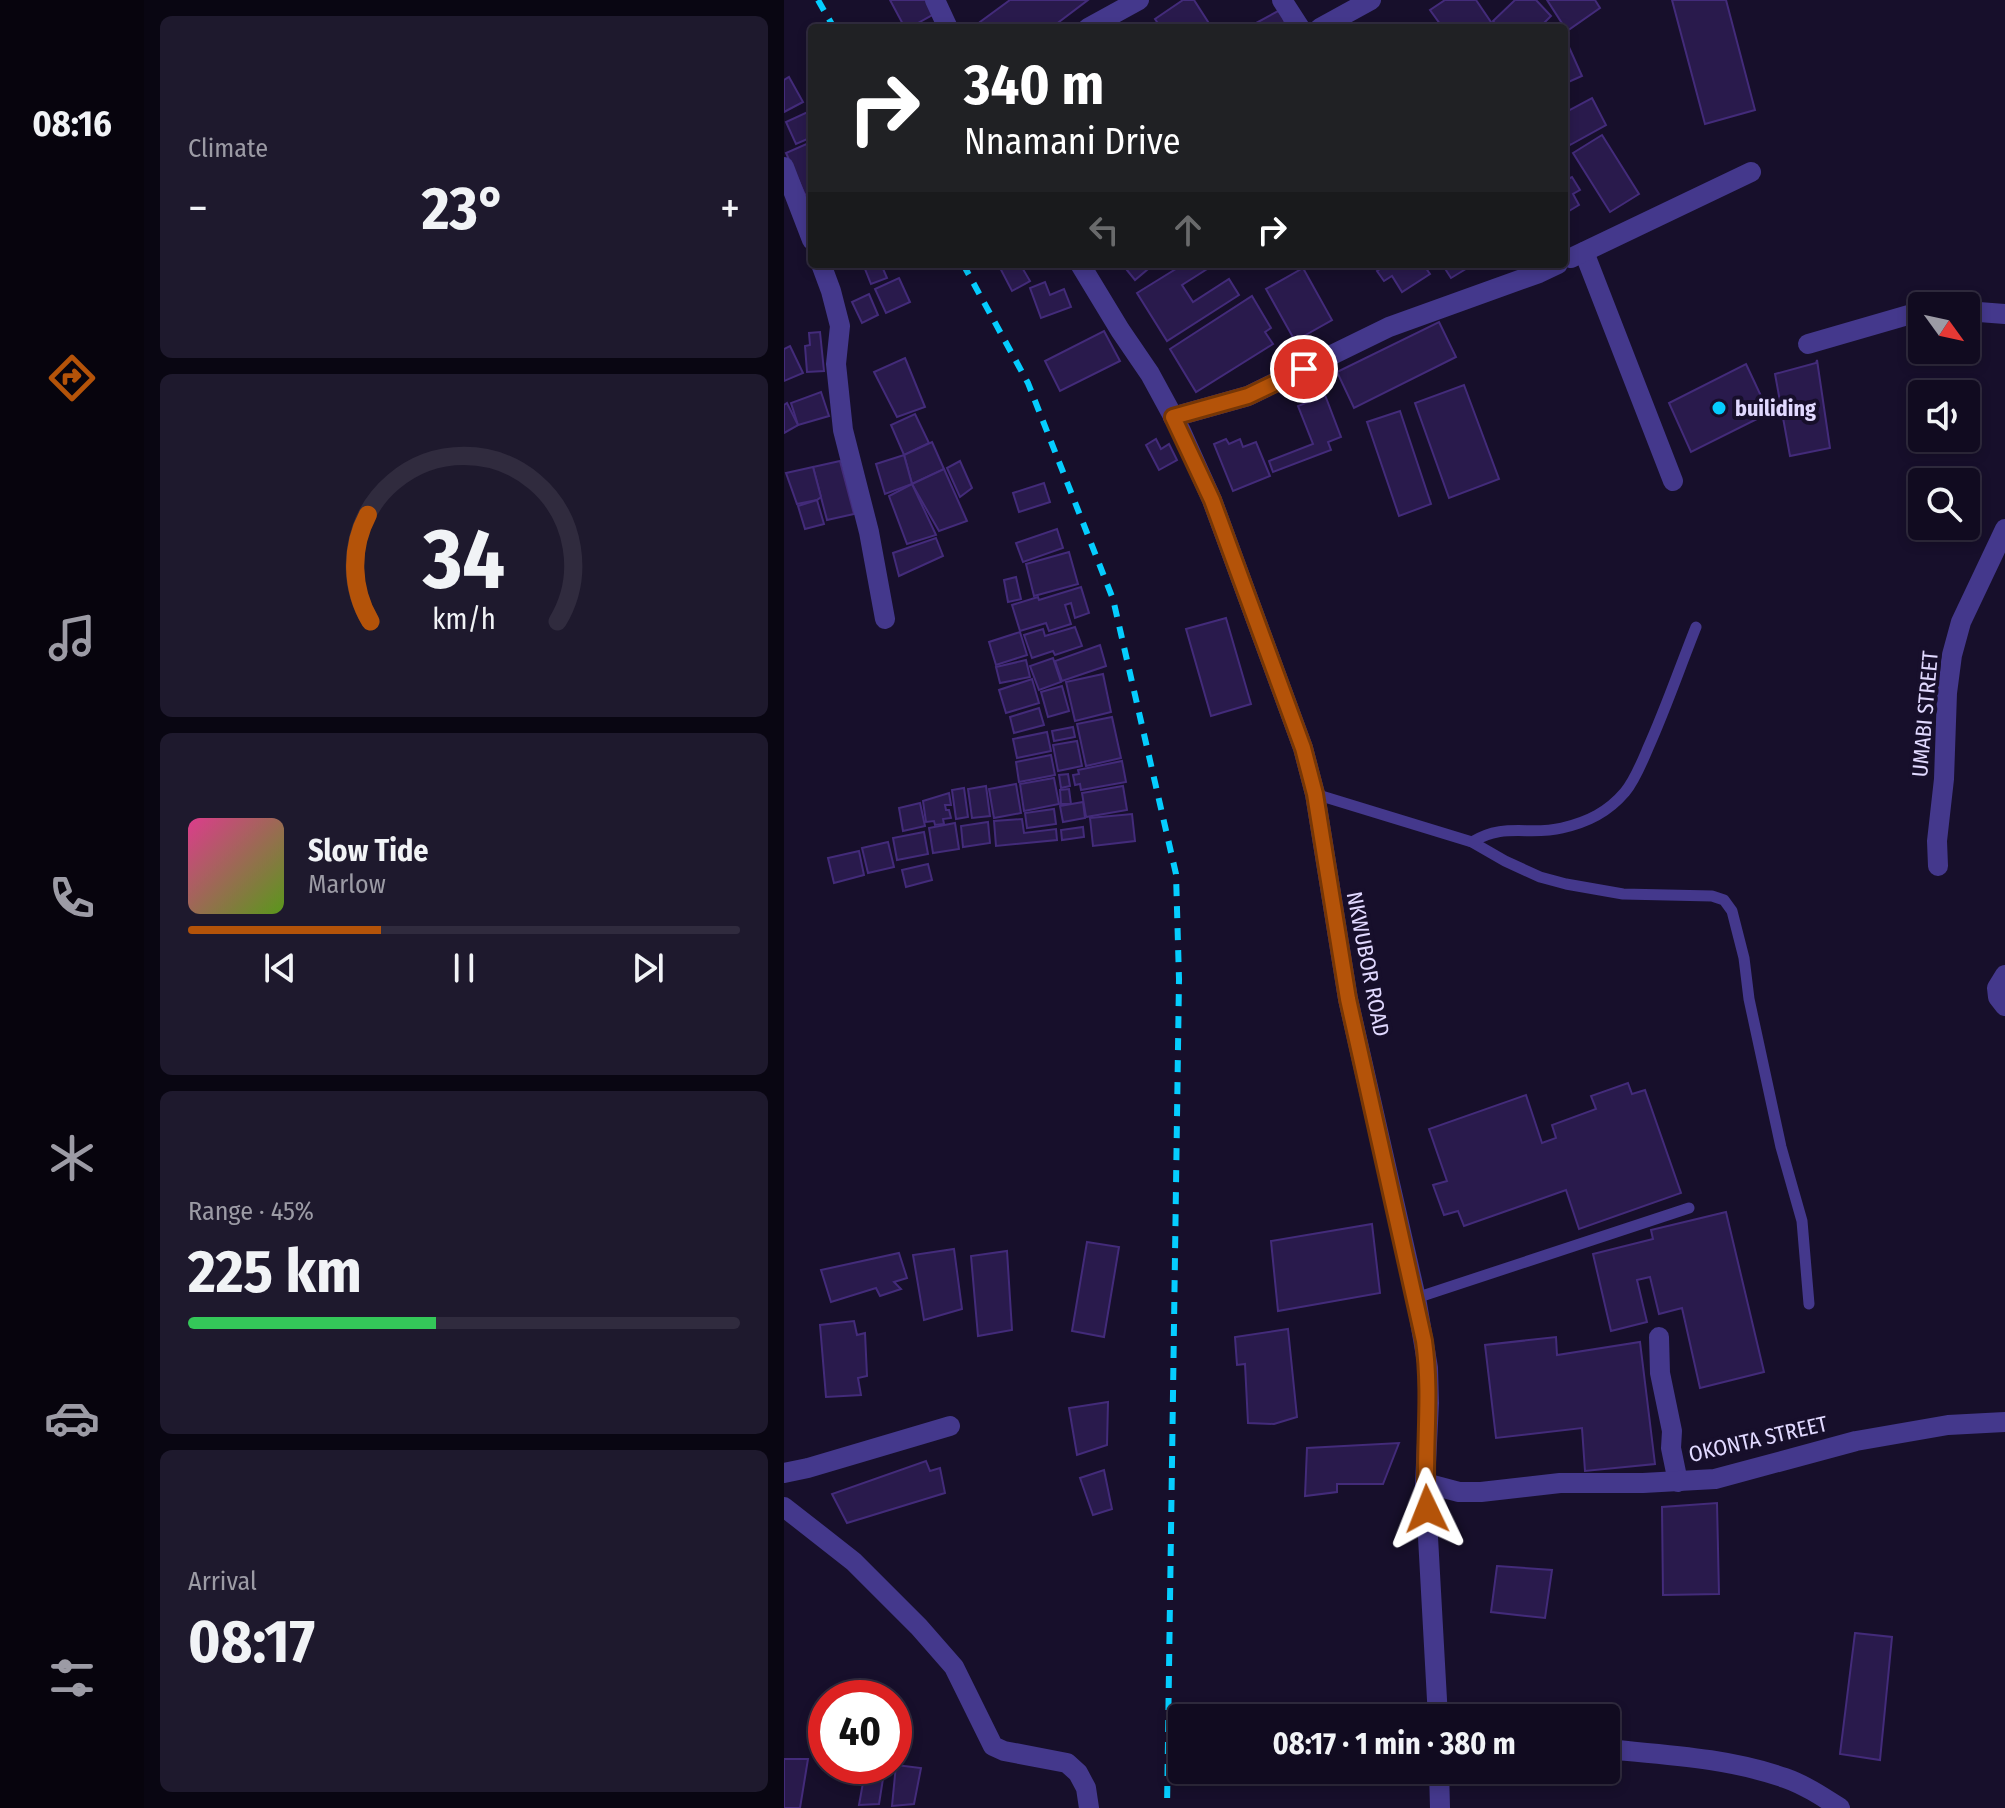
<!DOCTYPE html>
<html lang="en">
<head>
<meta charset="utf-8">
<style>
  :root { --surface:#110b20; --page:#1e192d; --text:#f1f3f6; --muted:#9c9ba5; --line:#302b3e; --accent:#b45309 }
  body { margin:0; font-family:"Fira Sans Condensed",sans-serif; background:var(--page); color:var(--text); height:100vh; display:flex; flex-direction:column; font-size:30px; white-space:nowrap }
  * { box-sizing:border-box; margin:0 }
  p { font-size:26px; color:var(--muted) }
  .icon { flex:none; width:44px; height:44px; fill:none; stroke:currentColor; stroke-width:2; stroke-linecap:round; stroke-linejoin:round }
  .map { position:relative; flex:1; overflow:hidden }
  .drawer { display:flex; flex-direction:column; gap:16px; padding:16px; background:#090612; width:640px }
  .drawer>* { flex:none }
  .top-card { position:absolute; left:24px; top:24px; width:760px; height:244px; border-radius:8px; box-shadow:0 4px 12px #0003,0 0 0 2px var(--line); background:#202124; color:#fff; overflow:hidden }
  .needle { width:52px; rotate:123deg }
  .buttons { position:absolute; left:1124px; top:292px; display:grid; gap:16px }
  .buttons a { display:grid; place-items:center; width:72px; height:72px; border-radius:8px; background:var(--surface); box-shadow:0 4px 12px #0003,0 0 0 2px var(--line); font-size:40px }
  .speed { position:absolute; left:24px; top:1680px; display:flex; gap:16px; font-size:40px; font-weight:700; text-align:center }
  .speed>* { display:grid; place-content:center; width:104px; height:104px; border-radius:50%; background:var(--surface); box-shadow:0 4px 12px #0003,0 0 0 2px var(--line); line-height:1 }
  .speed .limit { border:12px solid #d22; background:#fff; color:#111 }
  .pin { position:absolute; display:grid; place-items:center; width:68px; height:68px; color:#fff; margin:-34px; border:4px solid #fff; border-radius:50%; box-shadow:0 2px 8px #0007 }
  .me { position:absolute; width:88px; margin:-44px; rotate:358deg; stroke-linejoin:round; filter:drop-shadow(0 0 6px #0008) }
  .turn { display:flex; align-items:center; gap:28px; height:168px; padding:0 24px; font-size:36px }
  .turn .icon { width:104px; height:104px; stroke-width:2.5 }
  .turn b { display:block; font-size:56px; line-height:68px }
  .lanes { display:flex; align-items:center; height:76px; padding:0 24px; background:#0003; justify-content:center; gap:40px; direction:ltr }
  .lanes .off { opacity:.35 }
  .big { font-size:60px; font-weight:700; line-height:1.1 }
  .drawer .tile { flex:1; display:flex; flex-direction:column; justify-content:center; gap:12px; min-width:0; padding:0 28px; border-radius:12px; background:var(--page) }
  .drawer .dial { align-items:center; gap:0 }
  .dial svg { height:208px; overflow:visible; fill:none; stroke:var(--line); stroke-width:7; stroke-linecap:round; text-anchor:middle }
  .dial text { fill:var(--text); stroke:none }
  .song { display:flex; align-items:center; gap:24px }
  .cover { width:96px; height:96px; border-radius:12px; background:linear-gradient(135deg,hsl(330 70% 55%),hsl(90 70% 35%)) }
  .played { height:8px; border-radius:4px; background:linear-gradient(90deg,var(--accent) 35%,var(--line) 35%) }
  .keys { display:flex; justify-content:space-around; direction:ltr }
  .heat { display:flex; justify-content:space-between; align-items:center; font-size:44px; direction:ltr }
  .charge { height:12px; border-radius:6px; background:linear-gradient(90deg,#34c759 45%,var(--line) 0) }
  .trip { position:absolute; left:384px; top:1704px; width:452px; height:80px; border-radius:8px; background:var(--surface); box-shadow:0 4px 12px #0003,0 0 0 2px var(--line); font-weight:700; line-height:80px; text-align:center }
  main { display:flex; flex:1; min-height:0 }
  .dock { display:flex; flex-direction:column; width:144px; justify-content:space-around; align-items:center; background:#07040d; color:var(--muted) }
  .dock .icon { width:56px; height:56px }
  .dock .active { color:var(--accent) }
  .dock b { font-size:36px; color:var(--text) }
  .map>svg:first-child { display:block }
  .building { fill:#291a4c; stroke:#432b7a; stroke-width:2 }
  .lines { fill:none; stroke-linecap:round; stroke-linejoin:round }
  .service { stroke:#44388c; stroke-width:11 }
  .minor { stroke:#44388c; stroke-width:20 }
  .tertiary { stroke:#44388c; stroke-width:20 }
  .rail { stroke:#05cdff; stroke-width:6; stroke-dasharray:12 10; stroke-linecap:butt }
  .route-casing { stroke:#753606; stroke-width:20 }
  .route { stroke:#b45309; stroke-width:14 }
  .poi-dot { fill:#05cdff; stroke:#170f2b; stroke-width:3 }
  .labels { text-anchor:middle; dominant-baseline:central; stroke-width:8; stroke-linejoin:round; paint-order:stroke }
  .poi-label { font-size:22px; font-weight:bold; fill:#e1d9ff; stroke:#170f2b; text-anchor:start }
  .street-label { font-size:22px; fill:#e1d9ff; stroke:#170f2b }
</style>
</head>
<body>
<main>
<nav class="dock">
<b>08:16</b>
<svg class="icon active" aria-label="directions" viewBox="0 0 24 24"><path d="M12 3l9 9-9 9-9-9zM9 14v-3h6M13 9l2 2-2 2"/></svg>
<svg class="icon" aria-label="music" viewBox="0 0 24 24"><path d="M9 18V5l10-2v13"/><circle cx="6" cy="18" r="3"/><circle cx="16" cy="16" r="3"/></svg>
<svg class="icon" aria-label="phone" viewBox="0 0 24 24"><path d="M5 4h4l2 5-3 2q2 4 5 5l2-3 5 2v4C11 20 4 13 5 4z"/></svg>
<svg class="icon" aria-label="climate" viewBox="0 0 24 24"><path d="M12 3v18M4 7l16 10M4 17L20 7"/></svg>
<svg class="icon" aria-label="car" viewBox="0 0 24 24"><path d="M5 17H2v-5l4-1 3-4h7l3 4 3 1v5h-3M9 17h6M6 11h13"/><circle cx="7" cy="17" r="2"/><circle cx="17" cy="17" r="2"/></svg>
<svg class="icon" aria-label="filters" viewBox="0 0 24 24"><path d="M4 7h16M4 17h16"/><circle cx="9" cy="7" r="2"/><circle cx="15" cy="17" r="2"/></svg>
</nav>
<section class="drawer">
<div class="tile"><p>Climate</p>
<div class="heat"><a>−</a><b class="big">23°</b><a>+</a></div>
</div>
<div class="tile dial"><svg viewBox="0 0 100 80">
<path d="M14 69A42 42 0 1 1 86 69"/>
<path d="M14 69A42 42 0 0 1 13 28" stroke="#b45309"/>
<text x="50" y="56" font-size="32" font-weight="700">34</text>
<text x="50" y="72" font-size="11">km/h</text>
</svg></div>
<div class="tile">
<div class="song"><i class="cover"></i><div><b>Slow Tide</b><p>Marlow</p></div></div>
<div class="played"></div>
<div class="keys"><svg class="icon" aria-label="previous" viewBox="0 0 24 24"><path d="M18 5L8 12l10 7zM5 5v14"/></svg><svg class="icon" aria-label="pause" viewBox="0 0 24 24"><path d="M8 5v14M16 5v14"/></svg><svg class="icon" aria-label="next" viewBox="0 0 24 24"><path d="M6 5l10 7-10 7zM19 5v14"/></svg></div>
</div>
<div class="tile"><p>Range · 45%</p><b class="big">225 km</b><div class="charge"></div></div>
<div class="tile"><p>Arrival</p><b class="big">08:17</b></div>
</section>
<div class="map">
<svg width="1221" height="1808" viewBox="0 0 1221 1808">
  <rect width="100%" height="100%" fill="#170f2b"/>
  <g class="building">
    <path d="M106,0H142L150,14L125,28H121Z"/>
    <path d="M226,0H304L267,28H200L196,22Z"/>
    <path d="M399,0H410L428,28H377L371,19Z"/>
    <path d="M661,0H692L711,28H659L646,10Z"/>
    <path d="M731,0H752L767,16L755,28H715L709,21Z"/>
    <path d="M763,0H811L816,8L783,31Z"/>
    <path d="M888,0H942L971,110L921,124Z"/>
    <path d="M496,10L503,28H463Z"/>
    <path d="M780,36L798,76L780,84Z"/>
    <path d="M5,77L19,102L0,112V80Z"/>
    <path d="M808,98L822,125L786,145L780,135V113Z"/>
    <path d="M28,110V137L12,144L2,122Z"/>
    <path d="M818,135L855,194L826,212L789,153Z"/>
    <path d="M27,142L28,192L21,195L2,153Z"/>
    <path d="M780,176L782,180L788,177L796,190L789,194L795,205L780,214Z"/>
    <path d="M79,264H97L103,278L87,284Z"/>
    <path d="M214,264H236L246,281L228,291Z"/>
    <path d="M338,264H370L351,280Z"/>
    <path d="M400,264H431L398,285L409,302L445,279L455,295L383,341L353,293Z"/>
    <path d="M604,264H639L646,274L618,292L608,276L600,281L593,271Z"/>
    <path d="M658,264H690L667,278Z"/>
    <path d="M519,268L548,320L511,341L482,289Z"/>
    <path d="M115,278L126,302L102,313L91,289Z"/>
    <path d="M261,282L266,295L280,289L287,307L257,318L246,288Z"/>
    <path d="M85,294L94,315L78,323L68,302Z"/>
    <path d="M468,296L487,328L481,332L489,344L412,392L386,349Z"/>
    <path d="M655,322L672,357L570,408L553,372Z"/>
    <path d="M320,331L336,361L276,391L261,361Z"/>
    <path d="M36,332L40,371L23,372L21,346L26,345L25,333Z"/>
    <path d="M6,346L19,373L0,381V349Z"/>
    <path d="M121,358L141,407L113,417L90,372Z"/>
    <path d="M1033,360L1046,448L1006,456L991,374L1032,363Z"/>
    <path d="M962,364L985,413L907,452L885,403Z"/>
    <path d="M680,385L715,479L665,498L631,403Z"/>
    <path d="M37,392L45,416L14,425L7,403Z"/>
    <path d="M541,395L557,437L544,442L547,450L489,472L485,461L529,444L514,406Z"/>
    <path d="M3,403L14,425L0,433V405Z"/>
    <path d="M616,411L647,504L615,516L583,422Z"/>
    <path d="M131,414L145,443L120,455L107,425Z"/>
    <path d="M372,439L377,449L385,444L393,460L375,470L362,445Z"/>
    <path d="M442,439L445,444L456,439L459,447L472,442L486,476L449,491L430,444Z"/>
    <path d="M148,442L160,469L128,484L120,455Z"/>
    <path d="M120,455L128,484L101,494L92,464Z"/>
    <path d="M56,461L70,514L43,520L29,467Z"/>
    <path d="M176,461L188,488L176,497L163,468Z"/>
    <path d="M29,467L37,497L33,500L13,504L2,473Z"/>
    <path d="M160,469L183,521L155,531L128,484Z"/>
    <path d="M260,483L266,502L235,512L229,493Z"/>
    <path d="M128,484L152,535L123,544L105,496Z"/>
    <path d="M33,500L40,524L21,529L14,506Z"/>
    <path d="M273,529L279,548L239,562L232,543Z"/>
    <path d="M152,538L159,556L115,576L109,553Z"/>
    <path d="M285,552L294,584L250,596L242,564Z"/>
    <path d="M232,577L237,599L224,602L220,580Z"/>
    <path d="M297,587L305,613L291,618L287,603L281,605L287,624L265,631L262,623L236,631L228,605L254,597L255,600Z"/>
    <path d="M442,618L467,704L427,716L402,629Z"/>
    <path d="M291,627L298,646L271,655L269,651L248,658L240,635L259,629L261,636Z"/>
    <path d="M236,632L243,655L212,665L205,642Z"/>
    <path d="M316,645L322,666L278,681L271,661Z"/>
    <path d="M269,658L277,682L255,690L246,666Z"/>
    <path d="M242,660L246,677L216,683L212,667Z"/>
    <path d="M319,674L327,712L291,721L282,682Z"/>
    <path d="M248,679L255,703L222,713L215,690Z"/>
    <path d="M278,686L285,711L264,717L257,692Z"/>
    <path d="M255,708L260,725L230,733L226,717Z"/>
    <path d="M328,717L337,758L302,766L293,724Z"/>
    <path d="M289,727L291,737L270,741L268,731Z"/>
    <path d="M263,732L267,751L233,758L229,739Z"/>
    <path d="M293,741L298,766L274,771L269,745Z"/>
    <path d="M267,755L271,775L235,782L232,762Z"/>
    <path d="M338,761L342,782L297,790L296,784L291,785L289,775L295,774L294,770Z"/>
    <path d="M284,774L286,786L277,788L275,775Z"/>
    <path d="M270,778L275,804L240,811L236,784Z"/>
    <path d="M232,784L237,813L210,818L205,789Z"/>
    <path d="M202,786L206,816L188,818L184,789Z"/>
    <path d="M339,786L343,810L302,817L298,793Z"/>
    <path d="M180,788L184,817L172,819L168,790Z"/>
    <path d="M285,789L287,804H277L276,790Z"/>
    <path d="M165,793L167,805H161L162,810H165L167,818L159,819L160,824L151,825L150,821L142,822L139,801Z"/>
    <path d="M299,802L301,818L279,822L276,806Z"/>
    <path d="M136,803L141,826L119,831L115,808Z"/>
    <path d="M270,809L272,824L243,828L241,813Z"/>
    <path d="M348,814L351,841L309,846L306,818Z"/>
    <path d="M238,819L240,833L272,829L273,840L212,846L210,821Z"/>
    <path d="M204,822L206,843L179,847L177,826Z"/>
    <path d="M171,823L175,849L149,853L145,828Z"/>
    <path d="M299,827L300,837L278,840L277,830Z"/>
    <path d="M140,832L144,854L113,860L109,838Z"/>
    <path d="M104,842L110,867L84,873L78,848Z"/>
    <path d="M75,851L80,875L50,883L44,858Z"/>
    <path d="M144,864L148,880L122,887L118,870Z"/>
    <path d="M844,1083L848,1094L861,1090L897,1193L795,1229L782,1190L680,1226L674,1211L660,1215L649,1185L663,1181L645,1129L742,1095L758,1143L772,1138L768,1125L812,1109L807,1096Z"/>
    <path d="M942,1212L980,1372L916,1388L898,1308L875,1314L866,1277L853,1280L863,1322L827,1331L809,1254L869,1239L867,1230Z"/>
    <path d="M588,1224L596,1293L494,1311L487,1241Z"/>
    <path d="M303,1242L335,1247L320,1337L288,1331Z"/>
    <path d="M170,1249L178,1309L140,1320L129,1255Z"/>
    <path d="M223,1251L228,1330L194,1336L187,1256Z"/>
    <path d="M115,1253L123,1278L110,1282L117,1289L96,1296L92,1288L47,1302L37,1270Z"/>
    <path d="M70,1321L73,1335L81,1333L83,1376L74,1378L77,1395L42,1397L36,1325Z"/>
    <path d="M504,1329L513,1417L490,1424L464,1423L461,1364L453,1365L451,1337Z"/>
    <path d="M772,1337L773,1355L856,1342L871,1464L801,1471L798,1428L712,1438L701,1345Z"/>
    <path d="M324,1402L323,1445L293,1455L285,1408Z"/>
    <path d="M615,1443L599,1484H553V1492L521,1496L523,1448Z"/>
    <path d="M142,1461L146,1471L156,1468L161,1493L63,1523L48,1494Z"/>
    <path d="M320,1470L328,1509L309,1515L296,1478Z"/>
    <path d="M933,1503L935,1594L879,1595L878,1507Z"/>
    <path d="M713,1566L768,1570L761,1618L707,1612Z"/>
    <path d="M1071,1633L1108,1637L1096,1760L1056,1754Z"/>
    <path d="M0,1759H24L16,1808H0Z"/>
    <path d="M112,1765L137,1768L130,1804L108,1806Z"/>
    <path d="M82,1766H101L95,1804L75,1805Z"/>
  </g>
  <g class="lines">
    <g class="service">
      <path d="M531,794L688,842L721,861L756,877L782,884L839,894L928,896L940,900L948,911L960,958L965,999L997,1147L1018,1221L1025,1304"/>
      <path d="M688,842C720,822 745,836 778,828C804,822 824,812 841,792C851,780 858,762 864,748C882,708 896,667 912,627"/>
      <path d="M632,1298L905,1208"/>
    </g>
    <g class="minor">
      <path d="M498,0L516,28"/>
      <path d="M304,28L355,0"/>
      <path d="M536,28L587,0"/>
      <path d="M0,167L28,240"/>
      <path d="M800,252L889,481"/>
      <path d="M787,258L967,172"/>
      <path d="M37,264L47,291L56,326L52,364L59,430L85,532L101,619"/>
      <path d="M1182,311L1221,314"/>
      <path d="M1024,344L1138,311"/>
      <path d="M389,417L464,396L605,327L755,273L774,264"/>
      <path d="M1154,866L1153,841L1160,779L1163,693L1168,655L1177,622L1221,529"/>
      <path d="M1221,975L1213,988L1214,997L1221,1006"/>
      <path d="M875,1337L876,1373L888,1431L887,1448L894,1482"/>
      <path d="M0,1473L24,1468L166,1426"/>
      <path d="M641,1483L675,1492H697L776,1483H859L931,1479L1072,1441L1164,1425L1221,1422"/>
      <path d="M0,1507L69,1561L135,1627L170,1667L209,1746L220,1751L283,1763L294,1773L302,1788L305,1808"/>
      <path d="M822,1749C882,1755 944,1758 1001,1778C1021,1785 1039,1797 1056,1808"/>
    </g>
    <g class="tertiary">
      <path d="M151,0L164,28"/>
      <path d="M296,264L336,330L366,374L397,431L428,500L519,748L531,794L564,999L632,1298L644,1368L645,1403L641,1483L654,1718"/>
      <path d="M655,1770L656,1808"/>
    </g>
    <g class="rail">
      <path d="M34,0L50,28"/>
      <path d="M179,264L244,383L329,599L392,874L395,979L383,1808"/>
    </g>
  </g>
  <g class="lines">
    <defs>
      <path id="route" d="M520,369L464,396L389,417L428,500L519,748L531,794L564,999L640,1341C648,1397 639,1453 643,1509"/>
    </defs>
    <use href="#route" class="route-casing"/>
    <use href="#route" class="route"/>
  </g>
  <circle class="poi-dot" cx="935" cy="408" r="8"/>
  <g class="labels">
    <g class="poi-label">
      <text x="951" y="408">builiding</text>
    </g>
    <g class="street-label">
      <text transform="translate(1141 714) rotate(-85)">UMABI STREET</text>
      <text transform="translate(584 964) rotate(79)">NKWUBOR ROAD</text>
      <text transform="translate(974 1439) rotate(-13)">OKONTA STREET</text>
    </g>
  </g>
</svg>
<div class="buttons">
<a><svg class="needle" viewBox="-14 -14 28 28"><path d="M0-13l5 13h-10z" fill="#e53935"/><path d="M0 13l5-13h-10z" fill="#9c9ba5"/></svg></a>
<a><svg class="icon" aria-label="sound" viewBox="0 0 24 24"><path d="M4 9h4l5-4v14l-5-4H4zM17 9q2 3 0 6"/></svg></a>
<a><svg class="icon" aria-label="search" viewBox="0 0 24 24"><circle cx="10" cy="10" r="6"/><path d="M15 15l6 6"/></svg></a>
</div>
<div class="speed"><div class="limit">40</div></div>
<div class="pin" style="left:520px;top:369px;background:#d93025"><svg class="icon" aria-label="arrive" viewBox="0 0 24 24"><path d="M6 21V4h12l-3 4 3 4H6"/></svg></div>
<svg class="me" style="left:643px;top:1509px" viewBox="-20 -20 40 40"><path d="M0-17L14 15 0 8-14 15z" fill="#b45309" stroke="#fff" stroke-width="4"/></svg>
<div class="trip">08:17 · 1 min · 380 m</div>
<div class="top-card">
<div class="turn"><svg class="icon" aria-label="right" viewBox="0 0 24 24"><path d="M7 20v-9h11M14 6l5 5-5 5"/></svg><div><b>340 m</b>Nnamani Drive</div></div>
<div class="lanes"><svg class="icon off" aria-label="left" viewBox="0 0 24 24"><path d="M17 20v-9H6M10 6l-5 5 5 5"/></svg><svg class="icon off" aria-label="ahead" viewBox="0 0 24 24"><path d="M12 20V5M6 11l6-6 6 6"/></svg><svg class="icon" aria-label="right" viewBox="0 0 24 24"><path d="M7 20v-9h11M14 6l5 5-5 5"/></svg></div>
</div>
</div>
</main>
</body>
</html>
